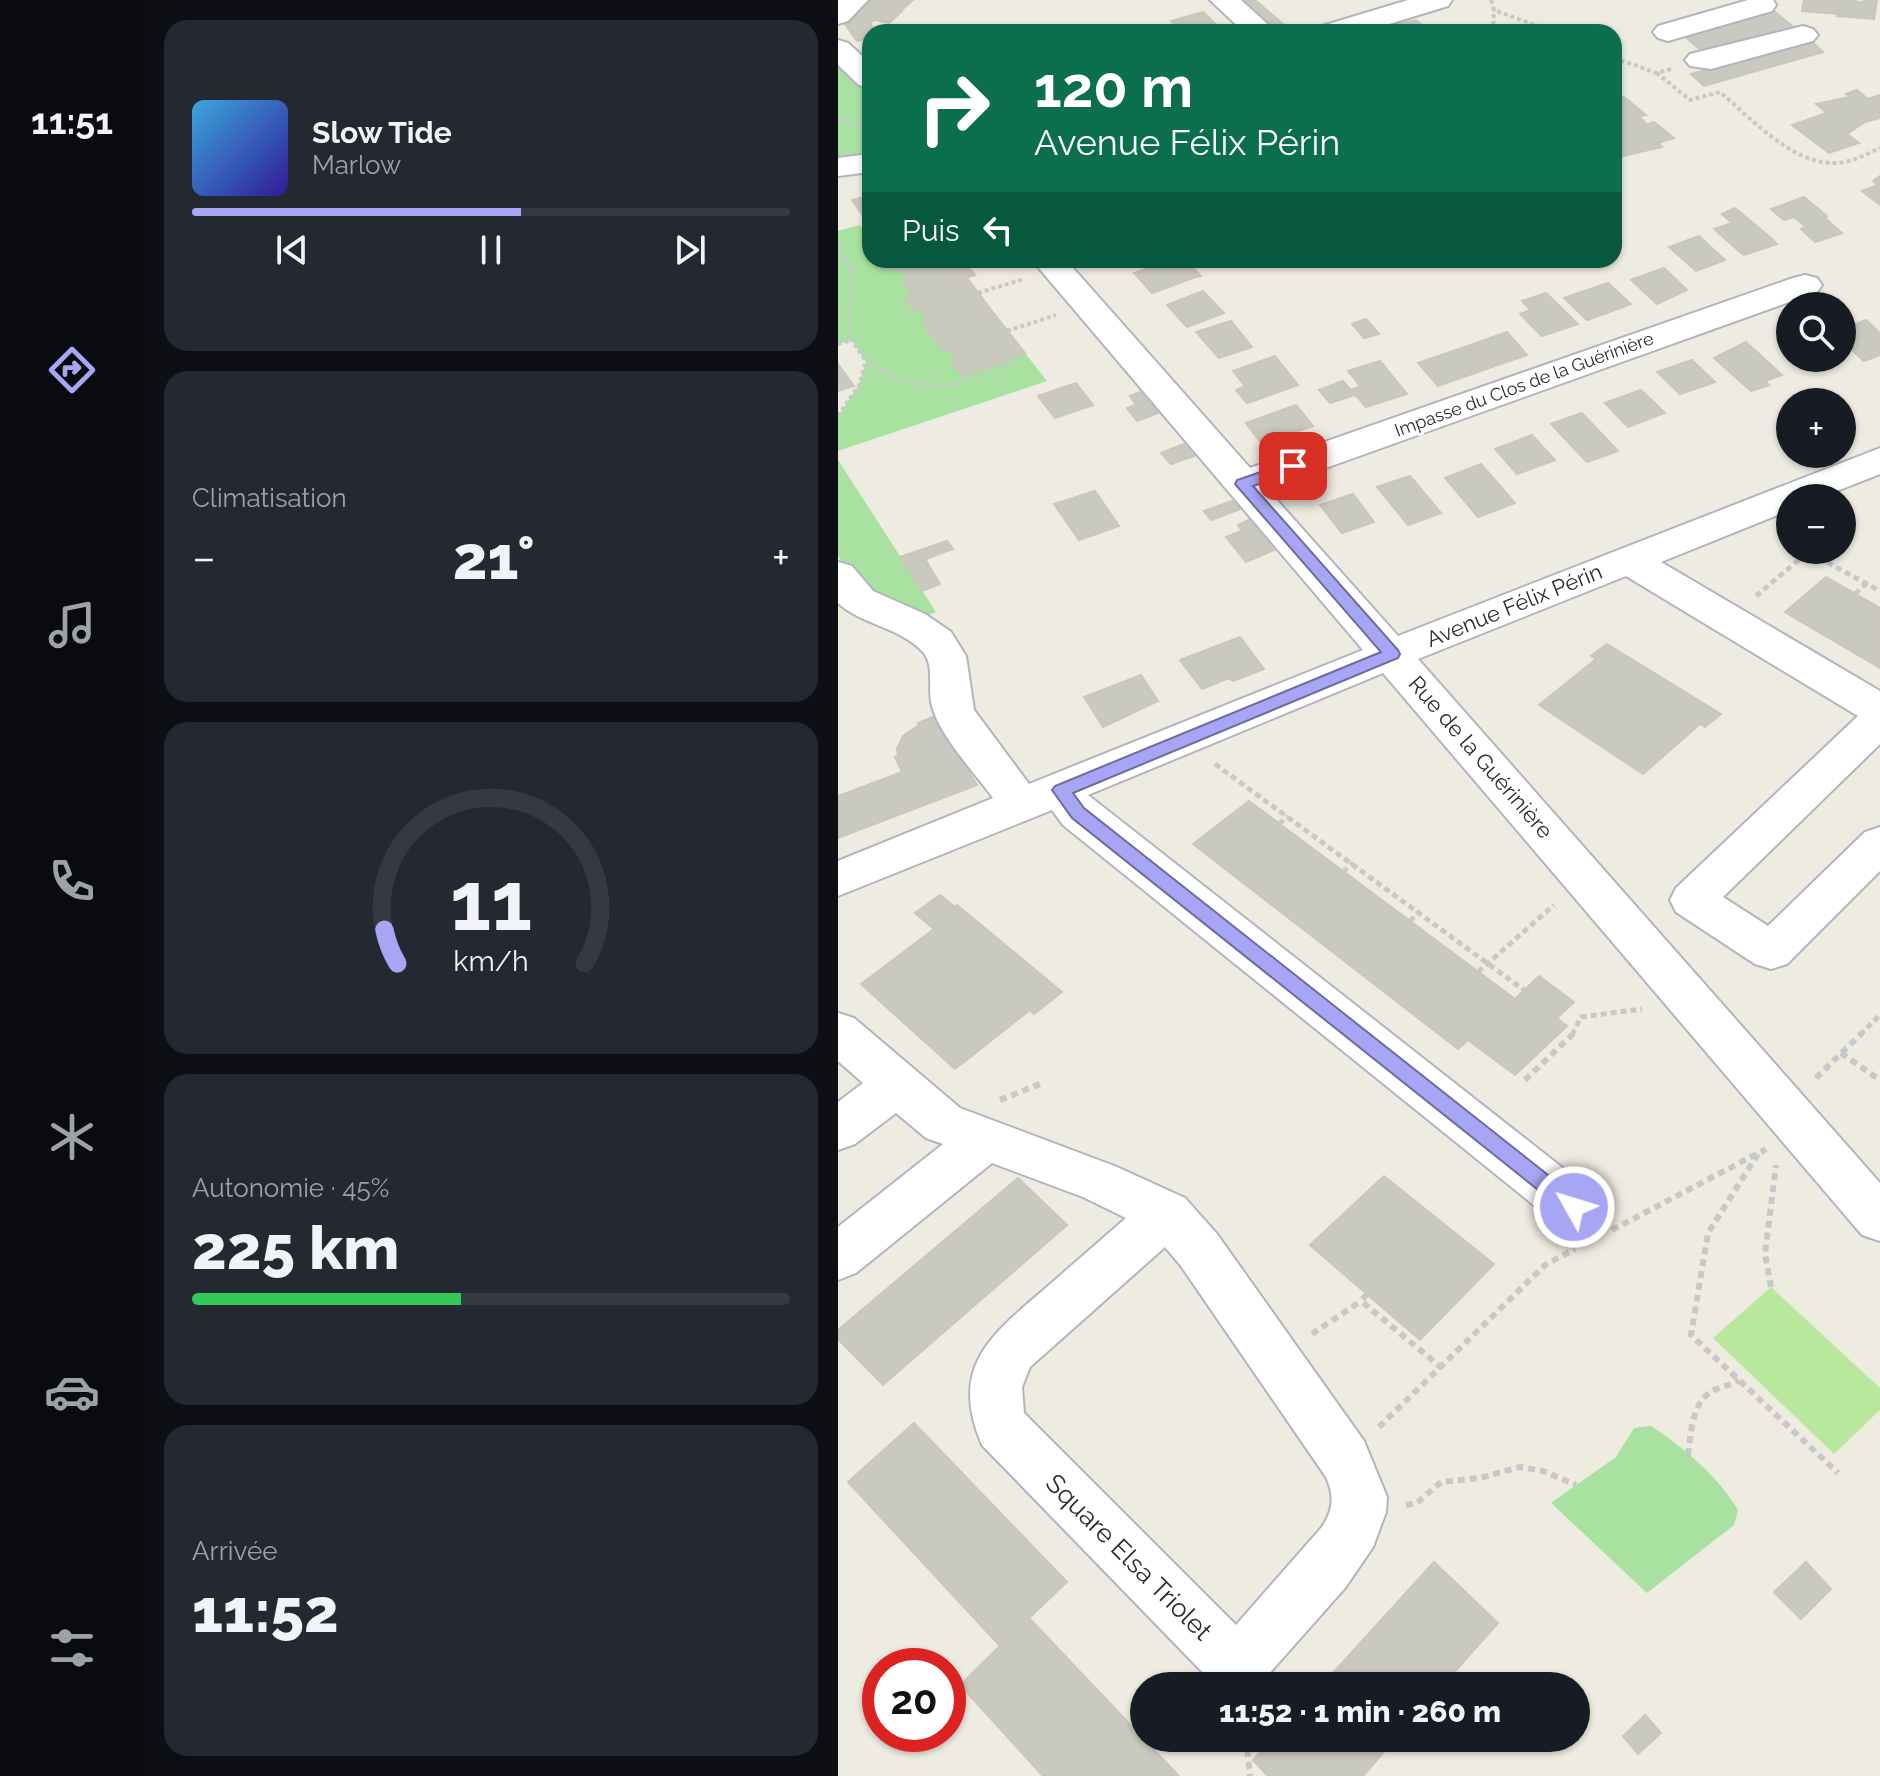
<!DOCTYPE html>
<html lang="fr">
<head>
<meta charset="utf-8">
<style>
  :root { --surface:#171b24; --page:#242831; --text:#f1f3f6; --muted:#9ea1a6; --line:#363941; --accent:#a7a6f5 }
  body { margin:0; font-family:Raleway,sans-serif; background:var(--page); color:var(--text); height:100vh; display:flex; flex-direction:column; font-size:30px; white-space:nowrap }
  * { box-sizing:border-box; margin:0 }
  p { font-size:26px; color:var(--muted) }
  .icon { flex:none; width:44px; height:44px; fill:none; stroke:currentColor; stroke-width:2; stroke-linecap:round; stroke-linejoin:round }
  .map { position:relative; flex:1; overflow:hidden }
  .details { display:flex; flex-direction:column; gap:20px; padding:20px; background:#0d0f14; width:694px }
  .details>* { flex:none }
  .banner { position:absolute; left:24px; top:24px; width:760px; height:244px; border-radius:24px; box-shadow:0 2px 6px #0004; background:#0b6e4f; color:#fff; overflow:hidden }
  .fabs { position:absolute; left:938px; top:292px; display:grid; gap:16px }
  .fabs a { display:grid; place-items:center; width:80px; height:80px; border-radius:50%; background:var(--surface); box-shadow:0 2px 6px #0004; font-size:40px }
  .speed { position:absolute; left:24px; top:1648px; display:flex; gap:16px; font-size:40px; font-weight:700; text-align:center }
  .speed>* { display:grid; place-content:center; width:104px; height:104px; border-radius:50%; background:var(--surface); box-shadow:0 2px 6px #0004; line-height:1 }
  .speed .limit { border:12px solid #d22; background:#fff; color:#111 }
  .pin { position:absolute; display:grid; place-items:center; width:68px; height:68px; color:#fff; margin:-34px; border-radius:16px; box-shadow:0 4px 12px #0006 }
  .me { position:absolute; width:88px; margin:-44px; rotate:309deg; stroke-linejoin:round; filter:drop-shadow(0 0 6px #0008) }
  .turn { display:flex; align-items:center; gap:28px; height:168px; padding:0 40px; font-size:36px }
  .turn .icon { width:104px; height:104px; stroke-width:2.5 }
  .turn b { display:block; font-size:56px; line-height:68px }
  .then { display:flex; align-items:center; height:76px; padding:0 40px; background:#0003; gap:16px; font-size:30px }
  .big { font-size:60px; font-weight:800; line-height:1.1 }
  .details .tile { flex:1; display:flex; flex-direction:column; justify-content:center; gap:12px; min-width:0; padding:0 28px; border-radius:24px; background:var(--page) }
  .details .dial { align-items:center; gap:0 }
  .dial svg { height:208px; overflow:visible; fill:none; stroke:var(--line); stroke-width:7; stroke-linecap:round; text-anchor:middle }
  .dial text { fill:var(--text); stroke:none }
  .song { display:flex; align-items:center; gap:24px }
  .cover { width:96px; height:96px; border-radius:12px; background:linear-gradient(135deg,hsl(200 70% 55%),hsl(250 70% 35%)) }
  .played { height:8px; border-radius:4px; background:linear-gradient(90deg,var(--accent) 55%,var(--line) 55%) }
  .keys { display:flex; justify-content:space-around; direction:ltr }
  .heat { display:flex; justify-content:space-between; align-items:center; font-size:44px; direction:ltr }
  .charge { height:12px; border-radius:6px; background:linear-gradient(90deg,#34c759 45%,var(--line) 0) }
  .trip { position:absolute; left:292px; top:1672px; width:460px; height:80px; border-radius:40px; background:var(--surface); box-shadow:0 2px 6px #0004; font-weight:800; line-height:80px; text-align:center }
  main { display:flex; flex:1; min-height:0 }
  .tab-bar { display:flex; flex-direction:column; width:144px; justify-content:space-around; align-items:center; background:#090b0e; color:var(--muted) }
  .tab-bar .icon { width:56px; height:56px }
  .tab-bar .on { color:var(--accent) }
  .tab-bar b { font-size:36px; color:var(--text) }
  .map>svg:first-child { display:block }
  .green { fill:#a9e2a0 }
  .pitch { fill:#b8e89c }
  .building { fill:#cac9bf; stroke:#cac7ba; stroke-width:2 }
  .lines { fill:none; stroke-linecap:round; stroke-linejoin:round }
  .minor-casing { stroke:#b4b4c0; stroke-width:4 }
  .path-far2 { stroke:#c8c8c8; stroke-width:4; stroke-dasharray:4 3; stroke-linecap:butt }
  .path-far1 { stroke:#c8c8c8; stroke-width:5; stroke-dasharray:6 4; stroke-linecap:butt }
  .path { stroke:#c8c8c8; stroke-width:6; stroke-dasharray:7 5; stroke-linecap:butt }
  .minor { fill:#fff; fill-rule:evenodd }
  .route { fill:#a7a6f5; stroke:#6d6c9f; stroke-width:2 }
  .labels { text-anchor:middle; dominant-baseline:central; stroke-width:6; stroke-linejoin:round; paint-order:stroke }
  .far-street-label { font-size:18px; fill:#2d2d2d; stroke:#fff }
  .street-label { font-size:22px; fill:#2d2d2d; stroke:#fff }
  .near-street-label { font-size:26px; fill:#2d2d2d; stroke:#fff }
</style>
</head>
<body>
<main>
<nav class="tab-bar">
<b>11:51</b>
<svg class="icon on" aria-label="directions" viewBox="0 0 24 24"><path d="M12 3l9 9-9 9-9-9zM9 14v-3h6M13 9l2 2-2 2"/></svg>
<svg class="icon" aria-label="music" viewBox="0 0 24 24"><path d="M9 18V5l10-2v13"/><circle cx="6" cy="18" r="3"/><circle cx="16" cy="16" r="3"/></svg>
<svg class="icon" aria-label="phone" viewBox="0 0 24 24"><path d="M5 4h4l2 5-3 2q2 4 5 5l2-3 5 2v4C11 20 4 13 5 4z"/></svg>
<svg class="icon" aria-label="climate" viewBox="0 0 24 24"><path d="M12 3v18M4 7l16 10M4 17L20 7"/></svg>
<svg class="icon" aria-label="car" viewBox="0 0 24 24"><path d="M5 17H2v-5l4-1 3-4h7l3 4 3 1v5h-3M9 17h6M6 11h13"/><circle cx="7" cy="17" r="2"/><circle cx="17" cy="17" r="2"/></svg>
<svg class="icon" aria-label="filters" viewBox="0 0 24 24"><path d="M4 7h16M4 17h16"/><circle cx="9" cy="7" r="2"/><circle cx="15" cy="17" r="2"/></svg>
</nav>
<section class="details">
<div class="tile">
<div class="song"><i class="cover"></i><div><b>Slow Tide</b><p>Marlow</p></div></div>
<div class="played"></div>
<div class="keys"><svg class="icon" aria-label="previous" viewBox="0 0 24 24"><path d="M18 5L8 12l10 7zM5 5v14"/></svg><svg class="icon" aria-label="pause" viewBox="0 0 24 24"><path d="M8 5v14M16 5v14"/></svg><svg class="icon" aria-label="next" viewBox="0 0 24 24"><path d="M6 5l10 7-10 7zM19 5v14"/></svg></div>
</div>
<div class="tile"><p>Climatisation</p>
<div class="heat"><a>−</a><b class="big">21°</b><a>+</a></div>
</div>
<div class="tile dial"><svg viewBox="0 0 100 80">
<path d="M14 69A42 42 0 1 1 86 69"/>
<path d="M14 69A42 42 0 0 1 9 56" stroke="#a7a6f5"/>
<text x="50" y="56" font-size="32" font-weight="700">11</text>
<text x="50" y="72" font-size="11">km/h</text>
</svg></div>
<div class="tile"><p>Autonomie · 45%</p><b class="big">225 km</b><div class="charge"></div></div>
<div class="tile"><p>Arrivée</p><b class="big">11:52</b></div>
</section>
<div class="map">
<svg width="1042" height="1776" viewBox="0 0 1042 1776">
  <rect width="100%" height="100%" fill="#eeebe1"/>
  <g class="green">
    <path d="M0,65L32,95V153L0,158Z"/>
    <path d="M22,225L32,236V260H49L57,271L62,269L70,280L66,283L75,295L67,299L76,311L82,309L90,320L84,322L104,350L110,348L119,359L113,362L123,375L187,353L209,381L0,451V416L21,385L28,362L14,340L0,344V231Z"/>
    <path d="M0,460L98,612L80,619L20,591L0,555Z"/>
    <path d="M813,1426C845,1447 880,1476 900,1510L896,1525L809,1593L713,1503L778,1457L796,1428Z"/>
  </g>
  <path class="pitch" d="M933,1287L1042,1388V1410L996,1454L875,1338Z"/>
  <g class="building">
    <path d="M33,0H75L64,10L29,3Z"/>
    <path d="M394,0H417L446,25L429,31Z"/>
    <path d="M966,0H1002L1000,14L964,11Z"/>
    <path d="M1012,0L1026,3V0H1039L1036,19L999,16L1002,1Z"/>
    <path d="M29,3L64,10V11L51,23L16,16Z"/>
    <path d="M936,11L959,30L868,55L845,35Z"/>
    <path d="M365,12L382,28L386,27L391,31L345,32L333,21Z"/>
    <path d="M16,16L36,20L32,23L38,32H32V38L19,41L7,24Z"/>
    <path d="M578,20L592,32H600H558L551,26Z"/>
    <path d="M973,41L985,52L866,86L853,74Z"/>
    <path d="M1019,90L1030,99L1042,95V118L1027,122L1009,134L1021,143L991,153L954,125L989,113L978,104L1012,97L1008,94Z"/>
    <path d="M786,97L808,115L776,122V100Z"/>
    <path d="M801,117L809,124L776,137V122Z"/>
    <path d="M816,122L836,138L820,143L824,147L776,158V137Z"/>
    <path d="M1042,176V205L1024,191L1040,185L1035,181Z"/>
    <path d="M32,195V222L30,223L14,200Z"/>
    <path d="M966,197L989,216L987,218L1004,233L977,242L963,229L968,227L956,217L946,220L933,209Z"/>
    <path d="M897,208L909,218L934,239L901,251L876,229L894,223L884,214Z"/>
    <path d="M861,236L887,260L858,271L831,247Z"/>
    <path d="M934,239L939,244L906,255L901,251Z"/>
    <path d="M49,260H125L137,275L75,295L65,282L70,280L62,269L57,271Z"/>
    <path d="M334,260H339L355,278L314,293L296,273Z"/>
    <path d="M339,260H348L363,276L355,278Z"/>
    <path d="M826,268L849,290L819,304L793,280Z"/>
    <path d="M129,278L157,315L95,336L84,322L90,320L82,309L76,311L66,298Z"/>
    <path d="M770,283L793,304L749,320L726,298Z"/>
    <path d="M365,291L386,313L349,327L329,305Z"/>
    <path d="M708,293L740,324L704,336L682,314L693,310L684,301Z"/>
    <path d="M157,315L187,353L123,375L113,361L119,359L110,348L104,350L95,336Z"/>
    <path d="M528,319L541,334L526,338L514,324Z"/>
    <path d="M1028,320L1042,333V355L1026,361L1004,341V336L1015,331L1010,327Z"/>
    <path d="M393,321L414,347L381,358L358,332Z"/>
    <path d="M669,332L689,355L648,369L627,347Z"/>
    <path d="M908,342L944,375L927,381L931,385L913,391L876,358Z"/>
    <path d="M627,347L648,369L600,386L580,363Z"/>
    <path d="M437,356L460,385L418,400L395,371Z"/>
    <path d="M954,358H995L996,359L967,370Z"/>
    <path d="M854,360L877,382L842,394L819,372Z"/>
    <path d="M542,361L569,394L537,404L510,371Z"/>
    <path d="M0,364L16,386L0,391Z"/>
    <path d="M505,381L517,395L492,403L481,390Z"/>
    <path d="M238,383L255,405L217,418L200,396Z"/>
    <path d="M407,386L418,400L409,403L398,390Z"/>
    <path d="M522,386L537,404L528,407L513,390Z"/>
    <path d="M803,390L827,413L790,427L767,403Z"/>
    <path d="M302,392L320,413L299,421L289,408L298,405L292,396Z"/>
    <path d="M458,405L475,426L424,444L408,423Z"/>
    <path d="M744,413L780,451L749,462L713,424Z"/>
    <path d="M694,435L717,460L679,474L657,449Z"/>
    <path d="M346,444L356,456L333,464L323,453Z"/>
    <path d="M643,464L677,503L640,517L607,478Z"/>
    <path d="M572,476L603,513L570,525L539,487Z"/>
    <path d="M257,491L281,526L241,540L216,504Z"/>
    <path d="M515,494L536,522L504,533L482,505Z"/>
    <path d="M394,501L402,509L373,520L366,511Z"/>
    <path d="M411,520L436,550L408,562L388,537L404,531L400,525Z"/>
    <path d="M109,541L115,549L68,566L62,557Z"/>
    <path d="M87,559L102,584L84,591L68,566Z"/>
    <path d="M988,577L1042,608V668L947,612Z"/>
    <path d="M402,637L423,665L364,689L342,660Z"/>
    <path d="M769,644L883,714L867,727L862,724L805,774L701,705L758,659L753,656Z"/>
    <path d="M423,665L426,669L395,681L391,678Z"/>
    <path d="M303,675L320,701L265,727L246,697Z"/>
    <path d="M97,716L139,785L0,838V796L64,772L57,757L61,756L81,726L80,723Z"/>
    <path d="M81,725V726L60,756L59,749L65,736Z"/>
    <path d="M411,801L677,999L701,976L736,1002L719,1018L729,1026L677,1075L630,1040L620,1049L355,844Z"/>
    <path d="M102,895L117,907L110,912L95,900Z"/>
    <path d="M95,900L110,912L119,905L224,992L196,1014L192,1010L117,1069L23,984L96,929L77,913Z"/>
    <path d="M546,1176L656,1264L582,1340L472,1245Z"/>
    <path d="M180,1178L229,1225L45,1385L0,1339V1330Z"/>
    <path d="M76,1423L229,1582L191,1618L341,1776H205L122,1685L162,1646L10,1482Z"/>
    <path d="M596,1562L660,1623L604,1686H483Z"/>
    <path d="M968,1562L993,1589L963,1619L936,1592Z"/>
    <path d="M807,1715L823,1733L800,1754L785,1736Z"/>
    <path d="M436,1738H558L525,1776H430L415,1760Z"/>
  </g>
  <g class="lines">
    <defs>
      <g id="minor">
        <path d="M0,0H30L10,21L0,24Z"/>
        <path d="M372,0H403L438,32H406Z"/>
        <path d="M570,0H614L610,6L525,32H479L484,26Z"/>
        <path d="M910,0H935L938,5L934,11L830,41L820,38L815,32L820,26Z"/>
        <path d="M965,26L975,29L980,35L975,41L873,69L852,66L847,60L852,54Z"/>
        <path d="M0,40L10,43L32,63V88L21,85L0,65Z"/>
        <path d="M32,154V172L0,176V158Z"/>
        <path d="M194,260H228L412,468L955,278L967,275L979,278L984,285L979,292L429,489L560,636L1042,448V474L981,498H952V510L823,562L1042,691V744L885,897L930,926L1027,832L1042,827V871L949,964L933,969L917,964L838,912L832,900L838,888L1020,716L788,576L580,659L1042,1183V1241L1024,1235L545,673L250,795L754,1191L761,1207L754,1223L736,1229L718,1223L225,825L214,810L0,896V861L155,798C137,773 101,735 94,706C89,689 97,665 85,652C62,627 24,625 0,603V562L14,566L35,591L87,614L113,632L128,656L136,710L191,784L525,650Z"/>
        <path d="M0,1013L16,1018L122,1108L279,1167L347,1198L379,1234L526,1441L549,1497L548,1512L535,1547L507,1588L420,1686H378L144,1445C110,1366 154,1334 209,1287C235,1264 262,1241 288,1218L245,1197L154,1163L18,1273L0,1280V1227L105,1144L88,1138L58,1113L17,1144L0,1150V1102L25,1083L0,1061ZM327,1247L343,1266L488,1477C497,1497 495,1510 484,1527L398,1625L186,1413L184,1387L192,1367Z"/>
      </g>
    </defs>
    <use href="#minor" class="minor-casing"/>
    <g class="path-far2">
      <path d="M653,0L656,10L716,32"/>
      <path d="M655,32L656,10"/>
      <path d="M776,58L819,73"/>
      <path d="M833,69L819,73L852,100L882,92C914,119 960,171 1006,162C1019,160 1031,153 1042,148"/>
      <path d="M0,119L32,129"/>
      <path d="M0,244L15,272L11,318L14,340L28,362"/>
      <path d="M140,293L186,279"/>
      <path d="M169,331L218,315"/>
      <path d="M0,344L14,340"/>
      <path d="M0,416L21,385L28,362C58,379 86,389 121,384L125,379L176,361L174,358"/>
    </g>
    <g class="path-far1">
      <path d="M1017,594L1029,583"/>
      <path d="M918,596L970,552L1042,591"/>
      <path d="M377,764L686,990"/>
      <path d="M441,824L450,816"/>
      <path d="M505,872L515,863"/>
      <path d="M572,921L581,912"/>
      <path d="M640,972L716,905"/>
      <path d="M734,1035L743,1017L804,1009"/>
      <path d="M1022,1035L1042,1015"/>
    </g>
    <g class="path">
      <path d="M1003,1053L1042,1080"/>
      <path d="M978,1078L1024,1033"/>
      <path d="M687,1080L736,1033"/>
      <path d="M162,1100L202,1084"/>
      <path d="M920,1154L870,1233L853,1335L1000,1473"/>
      <path d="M774,1230L928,1149"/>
      <path d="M933,1287L927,1254L938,1165"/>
      <path d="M529,1294L523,1301L604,1368"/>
      <path d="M474,1334L523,1301"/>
      <path d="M541,1427L707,1265L737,1249"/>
      <path d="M850,1455C853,1436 853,1406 871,1393C879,1387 892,1386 901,1380"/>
      <path d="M568,1505L579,1503L603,1482L642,1478L682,1467L705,1471L738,1485"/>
      <path d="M408,1738L412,1776"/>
    </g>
    <use href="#minor" class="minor"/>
  </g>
  <path class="route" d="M455,461L463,466L461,470L415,486L560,650L562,654L560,658L235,793L246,808L743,1201L746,1207L743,1213L736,1216L729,1213L234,818L214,790L217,786L543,652L397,484L399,480Z"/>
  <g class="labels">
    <g class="far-street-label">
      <text transform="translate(686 384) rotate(-20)">Impasse du Clos de la Guérinière</text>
    </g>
    <g class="street-label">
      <text transform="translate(676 605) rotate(-22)">Avenue Félix Périn</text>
      <text transform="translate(643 757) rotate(49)">Rue de la Guérinière</text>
    </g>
    <g class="near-street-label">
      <text transform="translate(291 1557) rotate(45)">Square Elsa Triolet</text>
    </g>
  </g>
</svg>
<div class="fabs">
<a><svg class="icon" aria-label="search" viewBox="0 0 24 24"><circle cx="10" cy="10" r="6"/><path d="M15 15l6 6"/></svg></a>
<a>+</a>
<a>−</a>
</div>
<div class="speed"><div class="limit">20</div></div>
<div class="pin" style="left:455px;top:466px;background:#d93025"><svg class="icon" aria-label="arrive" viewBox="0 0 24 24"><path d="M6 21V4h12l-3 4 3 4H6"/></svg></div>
<svg class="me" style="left:736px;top:1207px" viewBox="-20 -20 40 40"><circle r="17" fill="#a7a6f5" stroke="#fff" stroke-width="3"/><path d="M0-11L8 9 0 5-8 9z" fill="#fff"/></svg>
<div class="trip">11:52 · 1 min · 260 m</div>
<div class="banner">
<div class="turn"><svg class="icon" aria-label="right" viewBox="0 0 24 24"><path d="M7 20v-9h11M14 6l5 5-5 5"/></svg><div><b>120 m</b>Avenue Félix Périn</div></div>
<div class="then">Puis<svg class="icon" aria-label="left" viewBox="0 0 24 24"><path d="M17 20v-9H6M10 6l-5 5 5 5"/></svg></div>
</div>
</div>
</main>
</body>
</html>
